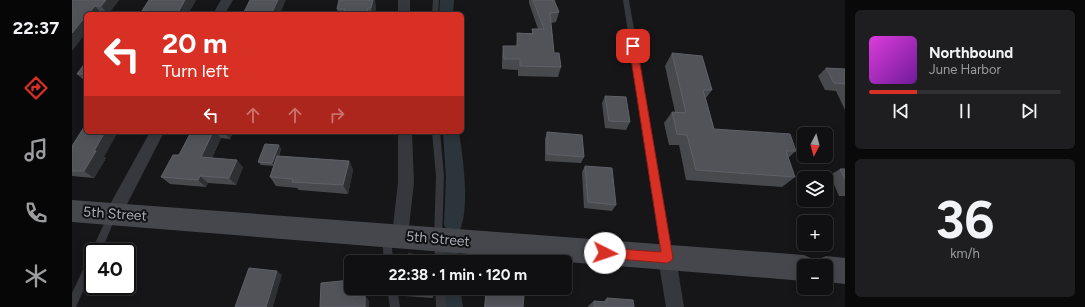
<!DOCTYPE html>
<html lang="en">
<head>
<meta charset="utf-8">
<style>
  :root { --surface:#101012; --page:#1e1e20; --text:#f1f3f6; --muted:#9c9d9f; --line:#303032; --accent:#d93025 }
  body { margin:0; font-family:Figtree,sans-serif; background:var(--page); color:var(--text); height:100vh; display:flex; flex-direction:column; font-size:15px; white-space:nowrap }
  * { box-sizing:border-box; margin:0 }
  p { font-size:13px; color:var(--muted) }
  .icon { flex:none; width:22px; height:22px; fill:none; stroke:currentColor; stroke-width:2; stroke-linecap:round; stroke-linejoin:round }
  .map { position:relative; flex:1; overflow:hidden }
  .details { display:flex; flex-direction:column; gap:10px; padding:10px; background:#09090a; width:240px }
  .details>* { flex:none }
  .hud { position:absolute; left:12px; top:12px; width:380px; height:122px; border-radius:6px; box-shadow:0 2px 10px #0003,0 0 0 1px var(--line); background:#d93025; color:#fff; overflow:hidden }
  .needle { width:26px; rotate:186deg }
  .controls { position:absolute; left:725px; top:127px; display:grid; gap:8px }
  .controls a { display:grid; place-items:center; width:36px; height:36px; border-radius:6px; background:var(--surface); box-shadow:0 2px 10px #0003,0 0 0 1px var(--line); font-size:20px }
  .speed { position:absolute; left:12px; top:243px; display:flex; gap:8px; font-size:20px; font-weight:700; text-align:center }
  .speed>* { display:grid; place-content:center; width:52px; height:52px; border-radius:50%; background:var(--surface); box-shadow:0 2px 10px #0003,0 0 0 1px var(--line); line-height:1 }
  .speed .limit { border:2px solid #111; border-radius:6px; background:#fff; color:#111 }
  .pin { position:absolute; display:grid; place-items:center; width:34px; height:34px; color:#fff; margin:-17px; border-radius:8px; box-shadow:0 2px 6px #0006 }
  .me { position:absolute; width:44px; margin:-22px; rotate:94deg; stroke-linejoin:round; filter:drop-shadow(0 0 3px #0008) }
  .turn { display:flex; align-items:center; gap:14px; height:84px; padding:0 12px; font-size:18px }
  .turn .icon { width:52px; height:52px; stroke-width:2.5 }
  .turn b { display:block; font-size:28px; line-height:34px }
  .lanes { display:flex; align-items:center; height:38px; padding:0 12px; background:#0003; justify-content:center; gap:20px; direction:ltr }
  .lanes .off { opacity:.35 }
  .details .tile { flex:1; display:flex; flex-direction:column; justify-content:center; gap:6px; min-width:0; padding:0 14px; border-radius:6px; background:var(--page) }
  .details .dial { align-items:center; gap:0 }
  .dial b { font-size:52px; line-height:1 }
  .song { display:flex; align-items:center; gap:12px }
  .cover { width:48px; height:48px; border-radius:6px; background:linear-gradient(135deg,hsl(300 70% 55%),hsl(280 70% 35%)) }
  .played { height:4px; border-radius:2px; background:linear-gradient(90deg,var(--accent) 25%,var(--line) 25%) }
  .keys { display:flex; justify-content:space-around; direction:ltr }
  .trip { position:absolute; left:272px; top:255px; width:228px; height:40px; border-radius:6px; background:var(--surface); box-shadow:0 2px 10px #0003,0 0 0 1px var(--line); font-weight:700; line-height:40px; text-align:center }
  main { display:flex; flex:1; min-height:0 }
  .menu { display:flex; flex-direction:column; width:72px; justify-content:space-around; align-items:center; background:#060607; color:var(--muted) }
  .menu .icon { width:28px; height:28px }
  .menu .active { color:var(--accent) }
  .menu b { font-size:18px; color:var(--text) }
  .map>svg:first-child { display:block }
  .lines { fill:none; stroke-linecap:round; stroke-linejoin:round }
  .canal { fill:#2c353c; fill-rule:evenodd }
  .lane { fill:#37383d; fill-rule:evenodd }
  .street { fill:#37383d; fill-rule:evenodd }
  .secondary { fill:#45474d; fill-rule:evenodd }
  .wall { fill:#47494d }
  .shaded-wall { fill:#2f3033 }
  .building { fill:#525359; stroke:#5f6168 }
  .route { fill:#d93025; stroke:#8d1f18 }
  .labels { text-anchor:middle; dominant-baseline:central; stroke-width:4; stroke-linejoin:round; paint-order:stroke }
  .street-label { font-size:14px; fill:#a8adb8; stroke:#111113 }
</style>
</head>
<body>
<main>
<nav class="menu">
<b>22:37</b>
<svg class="icon active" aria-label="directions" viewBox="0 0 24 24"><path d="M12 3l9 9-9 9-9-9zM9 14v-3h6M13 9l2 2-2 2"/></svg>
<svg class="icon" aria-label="music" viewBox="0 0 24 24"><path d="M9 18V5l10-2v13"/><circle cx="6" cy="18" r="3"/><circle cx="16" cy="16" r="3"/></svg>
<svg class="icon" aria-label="phone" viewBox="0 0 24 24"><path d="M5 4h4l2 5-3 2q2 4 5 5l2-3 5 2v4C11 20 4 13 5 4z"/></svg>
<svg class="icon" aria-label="climate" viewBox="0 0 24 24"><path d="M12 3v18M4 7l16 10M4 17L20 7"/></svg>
</nav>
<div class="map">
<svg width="773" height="307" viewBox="0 0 773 307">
  <rect width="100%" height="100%" fill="#161618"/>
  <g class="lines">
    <g class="canal">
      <path d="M368,0H382L381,14H367Z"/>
      <path d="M371,132H387C391,158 398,207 388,230L381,233L374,230L372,224L374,178Z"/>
      <path d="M378,247L385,250L388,257L387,262H367L371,250Z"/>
      <path d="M368,288H388L391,307H371Z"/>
    </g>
    <g class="lane">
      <path d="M361,0H367L366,14H360Z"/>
      <path d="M551,0H557L600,254L598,257L595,258L592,257L590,254Z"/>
      <path d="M360,132H368L372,176L370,239L373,262H363L362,239L364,176Z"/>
      <path d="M40,212L43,213L44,216L29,252H21V268L4,307H0V293L18,255L20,254L19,252L37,213Z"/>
      <path d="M314,233L317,234L318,237L322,262H312L310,237L311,234Z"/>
      <path d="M315,288H325L328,307H318Z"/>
      <path d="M363,288H373L374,307H364Z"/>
    </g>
    <g class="street">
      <path d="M149,0H161L153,14H141Z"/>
      <rect x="326" y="0" width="12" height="14"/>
      <path d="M78,132H92L48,218L42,221L36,218L34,213L36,208Z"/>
      <path d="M326,132H340L342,182L336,236L334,242L328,244L322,242L320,236L326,182Z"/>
      <path d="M595,250L601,252L604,258L612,307H594L586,258L589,252Z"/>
    </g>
    <path class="secondary" d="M0,200L732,255L741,259L743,264L745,260L754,256L773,258V284L754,282V266H732V281L0,222Z"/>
  </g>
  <g class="wall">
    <path d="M1,0H47L36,14H14Z"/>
    <path d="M124,0L116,14H72L70,11Z"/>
    <path d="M457,0H482L487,12L484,22L479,23L482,53L489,67L486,77L446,76V70L430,69V56L431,46H444L445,33H460V29H466L457,3Z"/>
    <path d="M304,6L303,14H266L265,9Z"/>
    <path d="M600,53L640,90L634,98L642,129L724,151L716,158L723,177L710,187L614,180L607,145H597L592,123L600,112H603L593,66Z"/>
    <path d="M14,62V82L5,74Z"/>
    <path d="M754,68L773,69V110L764,91L753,90L746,76Z"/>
    <path d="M533,96L558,122L554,130L533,128L530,103Z"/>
    <path d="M119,132H161L158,139L149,138L140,158L171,167L164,185L136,183L134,187L98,184L89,177L107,155Z"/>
    <path d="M475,132L512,157L509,163L473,161V139Z"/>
    <path d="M0,146L32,157L34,158L22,178L0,176Z"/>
    <path d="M209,149L207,156L277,161L281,170L276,194L227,190L225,188L204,186L198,177L202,166L189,165L186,162Z"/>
    <path d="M513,166L544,205L540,211L512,208L510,172Z"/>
    <path d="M768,169H773V196H767L758,175Z"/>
    <path d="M332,288H362L361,298L333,296L331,292Z"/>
    <path d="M414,290L451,307H412Z"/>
    <path d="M535,298L562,307H516V306L522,301L531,302Z"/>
  </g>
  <g class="shaded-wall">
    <path d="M34,0H47L36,14L29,6Z"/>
    <path d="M113,0H124L116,14H105Z"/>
    <path d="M206,0H214L208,14H201L200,12Z"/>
    <path d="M299,0H303L304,6L303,14H301L299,8Z"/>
    <path d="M23,6L30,14H16Z"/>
    <path d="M14,16V33L0,51V33Z"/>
    <path d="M33,132H46L32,157L34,158L22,178L12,171L22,151Z"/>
    <path d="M141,132H144L149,138L137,165L129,157Z"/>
    <path d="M152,132H161L158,139Z"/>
    <path d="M207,145L209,149L203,167L200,163Z"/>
    <path d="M165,160L171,167L164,185L157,178Z"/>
    <path d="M277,161L281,170L276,194L271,185Z"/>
    <path d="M128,176L136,183L134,187L126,180Z"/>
    <path d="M205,271L210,275L201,307H194Z"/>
    <path d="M281,288H285V302L280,297Z"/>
    <path d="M361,288H362L361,298L360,294Z"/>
    <path d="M293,295L297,301V307H293Z"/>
  </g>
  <g class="building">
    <path d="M1,0H34L29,6H23L16,14H14V16L0,33V1Z"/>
    <path d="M77,0H113L105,14H73L75,11H70Z"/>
    <path d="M178,0H206L200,12L207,13L206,14H171Z"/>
    <path d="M267,0H301L299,8H296L295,14H272L273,9H265Z"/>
    <path d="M461,0H482L487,12L478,13L482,53H487L489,67L448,66V59H432L431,46H446L445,33L461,34L460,29H472Z"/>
    <path d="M600,53L630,56L640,90H631L642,129L718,134L724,151H714L723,177L624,170L615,135L605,134L600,112L614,113Z"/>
    <path d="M14,62V74H5Z"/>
    <path d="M754,68L773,69V84L762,83Z"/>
    <path d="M533,96L554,97L558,122L537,121Z"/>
    <path d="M14,124V132H33L22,151H24L12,171H0V146Z"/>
    <path d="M119,132H141L129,157L165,160L157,178L128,176L126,180L89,177L101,155H107Z"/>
    <path d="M475,132L510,135L512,157L475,154Z"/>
    <path d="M193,144L207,145L200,163L186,162Z"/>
    <path d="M205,156L277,161L271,185L220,182L221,179L198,177Z"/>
    <path d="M513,166L540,168L544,205L516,202Z"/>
    <path d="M768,169H773V179Z"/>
    <path d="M336,254L361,256V258L364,259L363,262H335Z"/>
    <path d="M177,268L205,271L194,307H163Z"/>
    <path d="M279,280V288H281L280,297L293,295V307H248L249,283Z"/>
    <path d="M332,288H361L360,294L331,292Z"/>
    <path d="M414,290L452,295L451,307H413Z"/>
    <path d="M535,298L561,300L562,307H522V301L535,302Z"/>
  </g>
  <path class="route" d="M561,43L565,46L601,258L599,261L595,263L533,258L529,257L528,253L529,249L533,248L589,252L557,46Z"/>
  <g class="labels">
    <g class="street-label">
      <text transform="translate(43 214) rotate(4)">5th Street</text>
      <text transform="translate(366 239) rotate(5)">5th Street</text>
    </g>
  </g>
</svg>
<div class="controls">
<a><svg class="needle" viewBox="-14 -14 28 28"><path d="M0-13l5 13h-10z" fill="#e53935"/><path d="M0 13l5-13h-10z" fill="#9c9d9f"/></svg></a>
<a><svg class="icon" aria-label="layers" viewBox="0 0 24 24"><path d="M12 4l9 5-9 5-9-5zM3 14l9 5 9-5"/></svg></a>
<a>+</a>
<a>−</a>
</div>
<div class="speed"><div class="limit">40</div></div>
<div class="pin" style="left:561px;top:46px;background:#d93025"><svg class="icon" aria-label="arrive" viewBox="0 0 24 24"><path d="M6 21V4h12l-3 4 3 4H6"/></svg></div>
<svg class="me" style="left:533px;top:253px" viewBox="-20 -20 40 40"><circle r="19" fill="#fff"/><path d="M0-13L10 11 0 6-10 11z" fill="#d93025"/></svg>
<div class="trip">22:38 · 1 min · 120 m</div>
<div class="hud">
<div class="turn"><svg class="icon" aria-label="left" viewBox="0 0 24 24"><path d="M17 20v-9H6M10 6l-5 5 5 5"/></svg><div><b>20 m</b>Turn left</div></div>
<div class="lanes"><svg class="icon" aria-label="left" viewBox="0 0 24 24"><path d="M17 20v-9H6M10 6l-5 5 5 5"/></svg><svg class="icon off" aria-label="ahead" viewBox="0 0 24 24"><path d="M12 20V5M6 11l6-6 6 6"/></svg><svg class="icon off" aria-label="ahead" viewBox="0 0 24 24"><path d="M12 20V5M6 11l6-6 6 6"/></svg><svg class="icon off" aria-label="right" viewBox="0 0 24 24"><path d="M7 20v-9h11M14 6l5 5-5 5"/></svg></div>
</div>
</div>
<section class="details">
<div class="tile">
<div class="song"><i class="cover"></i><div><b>Northbound</b><p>June Harbor</p></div></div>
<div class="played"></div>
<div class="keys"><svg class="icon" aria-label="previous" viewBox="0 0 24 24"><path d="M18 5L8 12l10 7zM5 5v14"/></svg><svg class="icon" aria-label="pause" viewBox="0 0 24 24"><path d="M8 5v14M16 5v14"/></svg><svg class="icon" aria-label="next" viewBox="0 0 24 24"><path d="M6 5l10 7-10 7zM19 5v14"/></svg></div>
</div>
<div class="tile dial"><b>36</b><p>km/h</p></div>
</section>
</main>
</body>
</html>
